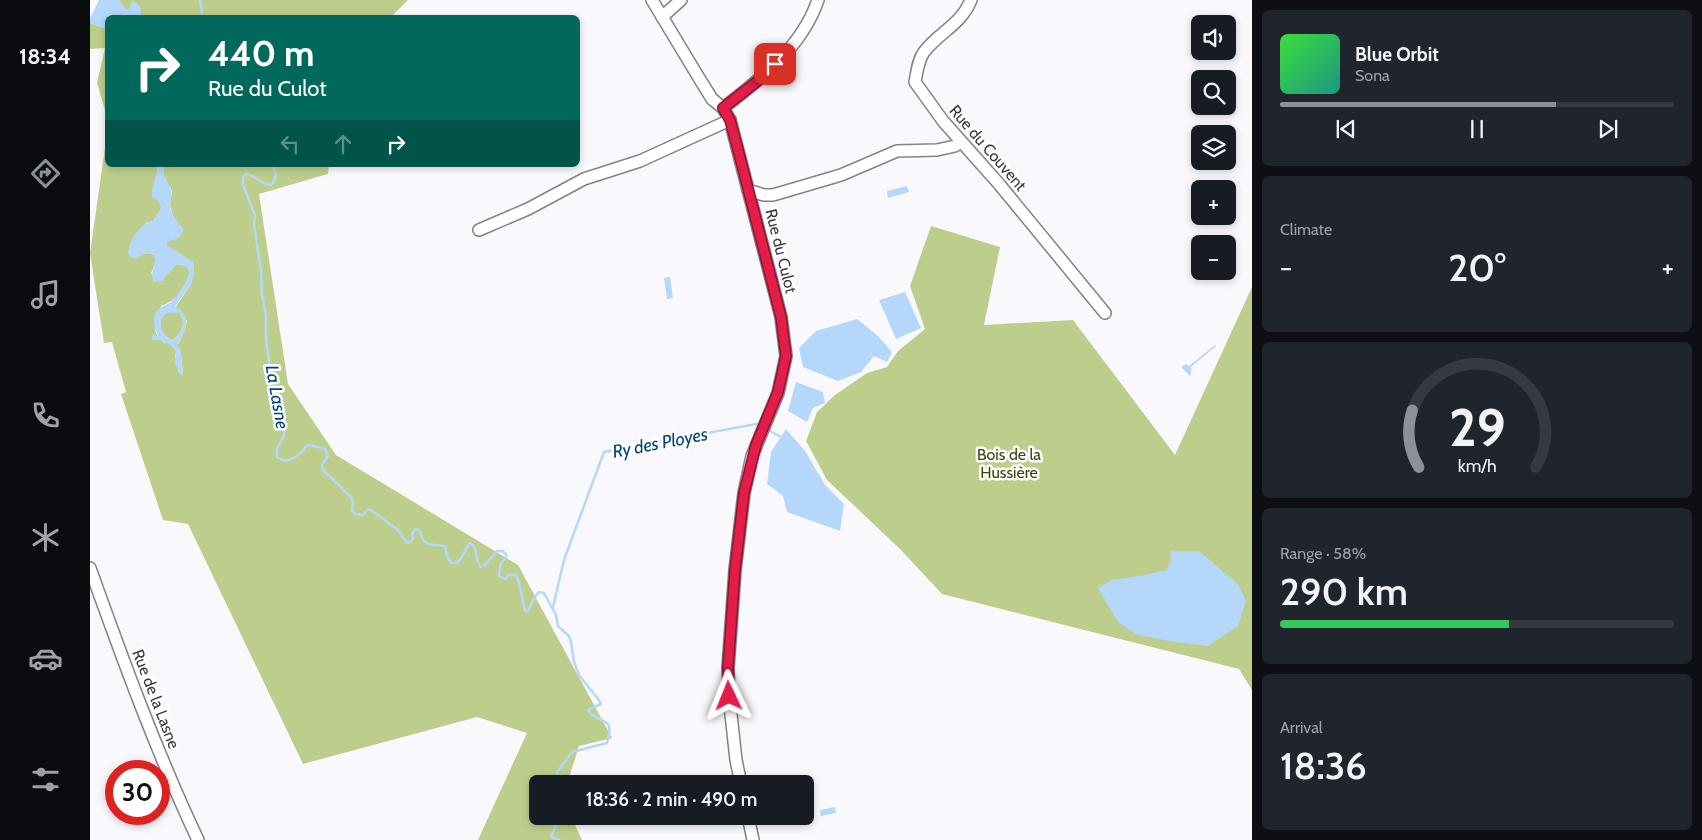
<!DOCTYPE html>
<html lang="en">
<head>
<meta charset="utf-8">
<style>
  :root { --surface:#171b24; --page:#20242c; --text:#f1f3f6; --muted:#9ea1a6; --line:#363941; --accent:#8c9099 }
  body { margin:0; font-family:Cabin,sans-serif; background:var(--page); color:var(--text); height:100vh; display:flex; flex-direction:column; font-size:19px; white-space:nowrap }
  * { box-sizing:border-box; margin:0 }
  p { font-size:16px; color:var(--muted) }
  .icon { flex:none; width:28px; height:28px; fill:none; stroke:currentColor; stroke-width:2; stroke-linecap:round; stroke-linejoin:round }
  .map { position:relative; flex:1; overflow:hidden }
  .side { display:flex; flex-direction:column; gap:10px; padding:10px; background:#0d0f14; width:450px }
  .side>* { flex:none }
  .guide { position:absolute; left:15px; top:15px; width:475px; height:152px; border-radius:8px; box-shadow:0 2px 8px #0003; background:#00695c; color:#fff; overflow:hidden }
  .tools { position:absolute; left:1101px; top:15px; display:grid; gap:10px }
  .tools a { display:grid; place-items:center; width:45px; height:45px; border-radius:8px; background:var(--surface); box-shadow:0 2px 8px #0003; font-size:25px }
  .speed { position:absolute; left:15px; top:760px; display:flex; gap:10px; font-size:25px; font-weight:700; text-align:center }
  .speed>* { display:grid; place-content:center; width:65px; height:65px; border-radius:50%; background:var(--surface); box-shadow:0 2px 8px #0003; line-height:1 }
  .speed .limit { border:8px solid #d22; background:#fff; color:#111 }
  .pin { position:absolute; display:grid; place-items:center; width:42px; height:42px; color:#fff; margin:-21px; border-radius:10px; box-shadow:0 2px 8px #0006 }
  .me { position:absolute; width:55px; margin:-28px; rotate:358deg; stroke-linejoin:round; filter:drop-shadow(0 0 4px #0008) }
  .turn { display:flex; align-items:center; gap:18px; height:105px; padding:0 20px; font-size:22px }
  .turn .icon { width:65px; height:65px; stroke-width:2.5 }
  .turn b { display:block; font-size:35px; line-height:42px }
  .lanes { display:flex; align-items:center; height:48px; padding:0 20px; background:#0003; justify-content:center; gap:25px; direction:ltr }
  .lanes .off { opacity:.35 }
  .big { font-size:38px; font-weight:600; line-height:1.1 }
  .side .tile { flex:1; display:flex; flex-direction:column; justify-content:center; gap:8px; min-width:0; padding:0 18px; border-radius:8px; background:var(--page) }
  .side .dial { align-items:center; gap:0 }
  .dial svg { height:130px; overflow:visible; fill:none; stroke:var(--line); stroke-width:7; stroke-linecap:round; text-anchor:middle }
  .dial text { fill:var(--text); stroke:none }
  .song { display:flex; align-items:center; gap:15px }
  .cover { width:60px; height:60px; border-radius:8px; background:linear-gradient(135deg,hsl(120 70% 55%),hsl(170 70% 35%)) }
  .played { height:5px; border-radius:2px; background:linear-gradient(90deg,var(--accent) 70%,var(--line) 70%) }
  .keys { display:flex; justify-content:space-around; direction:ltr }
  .heat { display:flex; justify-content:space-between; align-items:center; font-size:28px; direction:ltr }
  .charge { height:8px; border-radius:4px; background:linear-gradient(90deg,#34c759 58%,var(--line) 0) }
  .trip { position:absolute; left:439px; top:775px; width:285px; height:50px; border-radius:8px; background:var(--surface); box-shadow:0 2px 8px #0003; font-weight:600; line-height:50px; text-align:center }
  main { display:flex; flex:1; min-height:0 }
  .tab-bar { display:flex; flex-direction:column; width:90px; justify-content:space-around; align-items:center; background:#090b0e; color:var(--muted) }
  .tab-bar .icon { width:35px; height:35px }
  .tab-bar .current { color:var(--accent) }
  .tab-bar b { font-size:22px; color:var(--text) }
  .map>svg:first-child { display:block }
  .green { fill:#bdce8c }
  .water { fill:#b4d7fa; fill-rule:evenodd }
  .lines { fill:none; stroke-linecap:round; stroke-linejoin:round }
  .stream { stroke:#b4d7fa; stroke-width:2.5 }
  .minor-casing { stroke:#838286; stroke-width:14 }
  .minor { stroke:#fff; stroke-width:11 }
  .route-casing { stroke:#92132f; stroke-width:12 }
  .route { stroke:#e11d48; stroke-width:9 }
  .labels { text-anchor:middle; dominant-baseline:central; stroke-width:5; stroke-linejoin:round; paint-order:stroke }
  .street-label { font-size:16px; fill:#39393a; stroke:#fff }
  .park-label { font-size:16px; fill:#3b450b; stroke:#fff }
  .water-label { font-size:18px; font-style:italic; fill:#004578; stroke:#fff }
</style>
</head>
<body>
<main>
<nav class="tab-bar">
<b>18:34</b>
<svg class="icon current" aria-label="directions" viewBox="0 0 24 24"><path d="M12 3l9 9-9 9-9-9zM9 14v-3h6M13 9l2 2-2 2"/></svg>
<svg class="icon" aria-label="music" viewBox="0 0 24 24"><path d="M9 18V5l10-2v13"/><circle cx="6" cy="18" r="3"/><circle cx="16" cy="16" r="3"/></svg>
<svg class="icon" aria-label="phone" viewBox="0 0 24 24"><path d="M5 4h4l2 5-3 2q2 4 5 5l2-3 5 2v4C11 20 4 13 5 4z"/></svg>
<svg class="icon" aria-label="climate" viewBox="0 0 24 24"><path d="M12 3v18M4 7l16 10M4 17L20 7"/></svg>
<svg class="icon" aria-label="car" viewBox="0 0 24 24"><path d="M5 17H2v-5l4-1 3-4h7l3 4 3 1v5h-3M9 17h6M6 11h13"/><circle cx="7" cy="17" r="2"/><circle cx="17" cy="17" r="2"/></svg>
<svg class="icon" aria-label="filters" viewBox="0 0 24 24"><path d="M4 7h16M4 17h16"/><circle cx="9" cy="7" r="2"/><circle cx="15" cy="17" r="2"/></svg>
</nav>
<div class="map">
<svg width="1162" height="840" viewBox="0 0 1162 840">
  <rect width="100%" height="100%" fill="#f9f8fc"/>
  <g class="green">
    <path d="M29,0H318L300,18L51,17V13L35,9Z"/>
    <path d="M0,23L17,29V117L7,83L15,48L0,49Z"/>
    <path d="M17,134L18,165H68L65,184L62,191L72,207L63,221L56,223L44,237L53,254L59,253L64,255C67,261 64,267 61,273L72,281C76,274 82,269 87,264L96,266L100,271C96,287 86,301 71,306L65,330L68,338L81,345L86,351L85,357L93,373L90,349L86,345L90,341L97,321L85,308L101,284L104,271L103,262L77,246V242L89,237L92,228L83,216L80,205L82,191L73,174L74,165H239L238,174L169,194L198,384L246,455L428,565L522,738L489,746L477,784H448V816H481L492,840H388L437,733L387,717L213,764L98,524L73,520L31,394L36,392L22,342L14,343L0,253Z"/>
    <path d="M841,226L910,247L894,325L983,320L1085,455L1162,287V690L1149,669L852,594L810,549L737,480L716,441L727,412L745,395L777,373L797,367L808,351L835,329L820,286Z"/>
    <path d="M77,312L89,313C97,323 92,332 83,340C71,337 65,320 77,312Z"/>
  </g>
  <g class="water">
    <path d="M9,0H29L35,9H39L42,1C50,3 52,10 51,17L18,18L17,29L0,23V18Z"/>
    <path d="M68,165H74C72,181 80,181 81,191C82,196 80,201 80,207C82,217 89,222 94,230L89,238L77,242V245L103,262C108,286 93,291 85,307C102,314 97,334 86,345L90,348L93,376L87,371L88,368L85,365C85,354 89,350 77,343L74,344L71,340H63L61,338L63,334L68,337C66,329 62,322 65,314C69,306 75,306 81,302C88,295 93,289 97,279C102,269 98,266 87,264C83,268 75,276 72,281L64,282C58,273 68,265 64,255C57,252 53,253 48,258H42L38,254C39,241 49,224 63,221L72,207L66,199L62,198C61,187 67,176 68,165ZM77,313H89C97,323 92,332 83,340C72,337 65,320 77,313Z"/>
    <path d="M817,186L819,192L798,198L797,191Z"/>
    <path d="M580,277L583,298L577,299L574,278Z"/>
    <path d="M815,292L831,328L806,339L789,300Z"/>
    <path d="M767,319L788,336L802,352L797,362L784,356L771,372L748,381L713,367L709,348L726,331Z"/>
    <path d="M1125,345L1126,346L1101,367V374L1100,376L1091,367L1096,364L1099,366Z"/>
    <path d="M706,382L733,392L735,403L723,408L717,422L698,411Z"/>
    <path d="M696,429L715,451L735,485L754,504L750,531L697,512L693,496L677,484L681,452Z"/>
    <path d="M1080,551H1109L1148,584L1156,601L1148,626L1118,646L1079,641L1045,634L1028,622L1008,588L1021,580L1049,576L1077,570L1081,558Z"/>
    <path d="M745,807L746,813L731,816L730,810Z"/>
  </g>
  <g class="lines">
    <g class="stream">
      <path d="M110,0L113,18"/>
      <path d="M183,165C186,173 187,178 181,185C170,184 165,174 155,174L153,178V185L165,215L164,225L171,270L172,295L176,316V339L182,385L189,392L194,414V436L187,448V457L195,461C204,458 212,455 216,446L220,445L235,449L238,456L232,465L233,470L261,497L263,502L262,511L266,514L273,515L278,509L281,510L308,530L317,543L321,542L323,538L322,533L326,529L330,532C334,548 344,544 355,546L358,559L362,563H367C373,557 374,550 380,543C389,548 384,560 391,567L395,565L407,551H412L416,554V558L410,565L409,576L415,579L419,575H426L429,583L435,611H438C442,605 443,597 449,592L454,593L466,615L468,626L479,636L481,642L484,662L489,675L509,700L511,704L498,710C508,726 526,713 517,743L482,752L468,771L465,784"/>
      <path d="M680,431L691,437"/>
      <path d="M463,607L474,560L514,452L666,424L669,425"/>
      <path d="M465,816C466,825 466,828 461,835L463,838L469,840"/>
    </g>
    <defs>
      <g id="minor">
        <path d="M562,0L609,78L622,99L633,108L640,120L691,317L696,356L688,393L662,456L654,493L645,570L638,668L639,696L646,760L651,784"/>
        <path d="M881,0C871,25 849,32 834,52C828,60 827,72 825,82L853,121L909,184L1015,313"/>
        <path d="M572,17L591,0"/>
        <path d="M633,108C671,79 712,47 728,0"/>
        <path d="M658,190L674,195H683L751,175L807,151L847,150L865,146L871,142"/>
        <path d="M389,230L438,209L494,179L550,161L640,120"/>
        <path d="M0,568C33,660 66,751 108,840"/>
        <path d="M658,816L663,840"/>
      </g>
    </defs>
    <use href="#minor" class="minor-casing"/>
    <use href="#minor" class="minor"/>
  </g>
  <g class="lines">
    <defs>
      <path id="route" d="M639,696L638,668L645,570L654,493L666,445L688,392L696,356L691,317L647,146L640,120L633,108L674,76L685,64"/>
    </defs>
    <use href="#route" class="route-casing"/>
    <use href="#route" class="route"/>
  </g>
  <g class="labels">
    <g class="street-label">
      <text transform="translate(898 148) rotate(49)">Rue du Couvent</text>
      <text transform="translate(691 251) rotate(76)">Rue du Culot</text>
      <text transform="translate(66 699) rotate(69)">Rue de la Lasne</text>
    </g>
    <g class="park-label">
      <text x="919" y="454">Bois de la<tspan x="919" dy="18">Hussière</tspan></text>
    </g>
    <g class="water-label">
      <text transform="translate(187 397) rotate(80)">La Lasne</text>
      <text transform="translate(570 443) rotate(-11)">Ry des Ployes</text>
    </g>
  </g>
</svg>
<div class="tools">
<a><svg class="icon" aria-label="sound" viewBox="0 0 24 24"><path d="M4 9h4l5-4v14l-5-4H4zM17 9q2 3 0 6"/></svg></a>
<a><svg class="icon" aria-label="search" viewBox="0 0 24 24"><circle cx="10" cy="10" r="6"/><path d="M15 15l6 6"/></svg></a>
<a><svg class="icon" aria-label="layers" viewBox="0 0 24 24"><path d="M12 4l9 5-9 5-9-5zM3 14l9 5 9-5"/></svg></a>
<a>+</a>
<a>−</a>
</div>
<div class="speed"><div class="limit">30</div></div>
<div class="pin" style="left:685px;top:64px;background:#d93025"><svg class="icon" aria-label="arrive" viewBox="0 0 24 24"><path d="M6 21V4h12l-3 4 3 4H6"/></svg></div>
<svg class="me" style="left:639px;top:696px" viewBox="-20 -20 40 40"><path d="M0-17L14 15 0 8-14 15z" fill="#e11d48" stroke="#fff" stroke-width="4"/></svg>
<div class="trip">18:36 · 2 min · 490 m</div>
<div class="guide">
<div class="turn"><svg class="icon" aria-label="right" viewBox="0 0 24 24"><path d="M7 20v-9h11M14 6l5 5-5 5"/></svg><div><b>440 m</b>Rue du Culot</div></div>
<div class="lanes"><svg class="icon off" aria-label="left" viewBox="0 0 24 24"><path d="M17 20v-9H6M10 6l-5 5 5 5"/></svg><svg class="icon off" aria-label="ahead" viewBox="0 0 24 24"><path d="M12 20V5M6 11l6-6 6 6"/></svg><svg class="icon" aria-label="right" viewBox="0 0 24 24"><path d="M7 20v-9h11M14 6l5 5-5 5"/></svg></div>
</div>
</div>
<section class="side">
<div class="tile">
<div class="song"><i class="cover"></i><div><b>Blue Orbit</b><p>Sona</p></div></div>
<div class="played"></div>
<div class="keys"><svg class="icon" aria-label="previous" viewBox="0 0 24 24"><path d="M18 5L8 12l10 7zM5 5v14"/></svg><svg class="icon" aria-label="pause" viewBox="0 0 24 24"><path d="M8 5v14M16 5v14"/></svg><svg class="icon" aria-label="next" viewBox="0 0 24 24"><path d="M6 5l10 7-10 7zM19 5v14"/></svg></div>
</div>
<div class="tile"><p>Climate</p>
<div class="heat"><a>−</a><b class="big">20°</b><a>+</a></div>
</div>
<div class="tile dial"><svg viewBox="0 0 100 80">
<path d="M14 69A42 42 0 1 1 86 69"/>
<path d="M14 69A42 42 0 0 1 10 34" stroke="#8c9099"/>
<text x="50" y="56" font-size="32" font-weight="700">29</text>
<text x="50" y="72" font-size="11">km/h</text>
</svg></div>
<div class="tile"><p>Range · 58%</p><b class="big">290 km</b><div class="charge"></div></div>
<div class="tile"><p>Arrival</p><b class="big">18:36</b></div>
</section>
</main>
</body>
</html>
